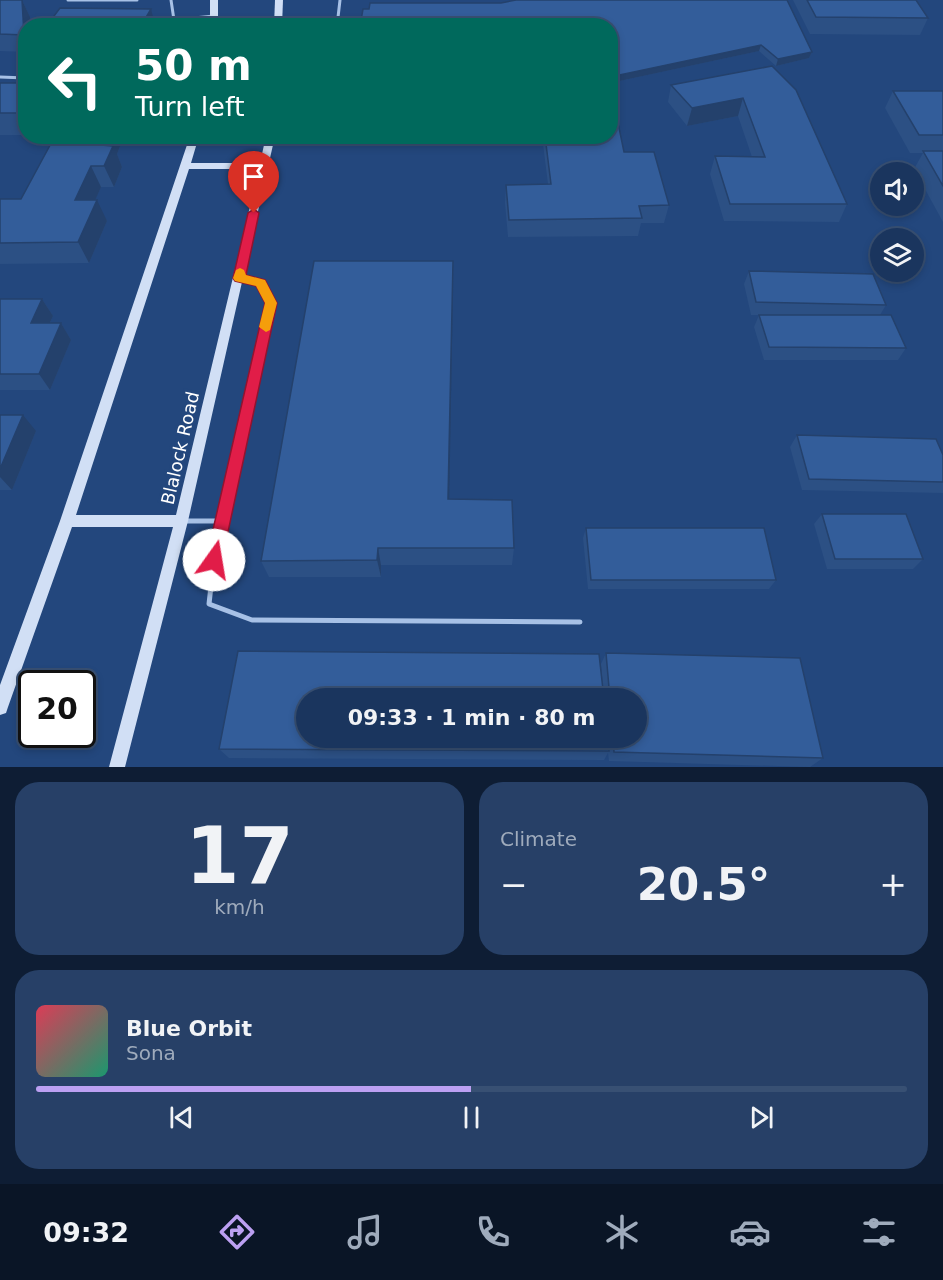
<!DOCTYPE html>
<html lang="en">
<head>
<meta charset="utf-8">
<style>
  :root { --surface:#1a355e; --page:#274067; --text:#f1f3f6; --muted:#9fabbc; --line:#385073; --accent:#bca0f2 }
  body { margin:0; font-family:"DejaVu Sans",sans-serif; background:var(--page); color:var(--text); height:100vh; display:flex; flex-direction:column; font-size:22px; white-space:nowrap }
  * { box-sizing:border-box; margin:0 }
  p { font-size:20px; color:var(--muted) }
  .icon { flex:none; width:33px; height:33px; fill:none; stroke:currentColor; stroke-width:2; stroke-linecap:round; stroke-linejoin:round }
  .map { position:relative; height:767px; overflow:hidden }
  .panel { display:flex; flex-direction:column; gap:15px; padding:15px; background:#0e1d34; flex:1 }
  .panel>* { flex:none }
  .hud { position:absolute; left:18px; top:18px; width:600px; height:126px; border-radius:24px; box-shadow:0 3px 9px #0003,0 0 0 2px var(--line); background:#00695c; color:#fff; overflow:hidden }
  .buttons { position:absolute; left:870px; top:162px; display:grid; gap:12px }
  .buttons a { display:grid; place-items:center; width:54px; height:54px; border-radius:50%; background:var(--surface); box-shadow:0 3px 9px #0003,0 0 0 2px var(--line); font-size:30px }
  .speed { position:absolute; left:18px; top:670px; display:flex; gap:12px; font-size:30px; font-weight:700; text-align:center }
  .speed>* { display:grid; place-content:center; width:78px; height:78px; border-radius:50%; background:var(--surface); box-shadow:0 3px 9px #0003,0 0 0 2px var(--line); line-height:1 }
  .speed .limit { border:3px solid #111; border-radius:9px; background:#fff; color:#111 }
  .pin { position:absolute; display:grid; place-items:center; width:51px; height:51px; color:#fff; margin:-62px -26px; border-radius:50% 50% 50% 0; rotate:-45deg; box-shadow:0 0 6px #0007 }
  .pin .icon { rotate:45deg }
  .me { position:absolute; width:66px; margin:-33px; rotate:13deg; stroke-linejoin:round; filter:drop-shadow(0 0 4px #0008) }
  .turn { display:flex; align-items:center; gap:21px; height:126px; padding:0 18px; font-size:27px }
  .turn .icon { width:78px; height:78px; stroke-width:2.5 }
  .turn b { display:block; font-size:42px; line-height:51px }
  .big { font-size:45px; font-weight:700; line-height:1.1 }
  .panel .widget { flex:1; display:flex; flex-direction:column; justify-content:center; gap:9px; min-width:0; padding:0 21px; border-radius:24px; background:var(--page) }
  .panel .dial { align-items:center; gap:0 }
  .dial b { font-size:78px; line-height:1 }
  .song { display:flex; align-items:center; gap:18px }
  .cover { width:72px; height:72px; border-radius:9px; background:linear-gradient(135deg,hsl(350 70% 55%),hsl(160 70% 35%)) }
  .played { height:6px; border-radius:3px; background:linear-gradient(90deg,var(--accent) 50%,var(--line) 50%) }
  .keys { display:flex; justify-content:space-around; direction:ltr }
  .heat { display:flex; justify-content:space-between; align-items:center; font-size:33px; direction:ltr }
  .panel .tiles { flex:1; display:grid; gap:15px; grid-template-columns:1fr 1fr }
  .widget:last-child { grid-column:span 2 }
  .trip { position:absolute; left:296px; top:688px; width:351px; height:60px; border-radius:30px; background:var(--surface); box-shadow:0 3px 9px #0003,0 0 0 2px var(--line); font-weight:700; line-height:60px; text-align:center }
  .tabs { display:flex; height:96px; justify-content:space-around; align-items:center; background:#0a1526; color:var(--muted) }
  .tabs .icon { width:42px; height:42px }
  .tabs .current { color:var(--accent) }
  .tabs b { font-size:27px; color:var(--text) }
  .map>svg:first-child { display:block }
  .lines { fill:none; stroke-linecap:round; stroke-linejoin:round }
  .service-far2 { stroke:#a7c1e6; stroke-width:3 }
  .service-far1 { stroke:#a7c1e6; stroke-width:4.5 }
  .service { stroke:#a7c1e6; stroke-width:5 }
  .secondary { fill:#d1dff5; fill-rule:evenodd }
  .wall { fill:#2c5084 }
  .shaded-wall { fill:#24416c }
  .building { fill:#335d9a; stroke:#24416c; stroke-width:1.5 }
  .route { fill:#e11d48; stroke:#92132f; stroke-width:1.5 }
  .slow { fill:#f59e0b }
  .labels { text-anchor:middle; dominant-baseline:central; stroke-width:6; stroke-linejoin:round; paint-order:stroke }
  .street-label { font-size:18px; fill:#fff; stroke:#23477d }
</style>
</head>
<body>
<div class="map">
<svg width="943" height="767" viewBox="0 0 943 767">
  <rect width="100%" height="100%" fill="#23477d"/>
  <g class="lines">
    <g class="service-far2">
      <path d="M68,0H137"/>
      <path d="M171,0L174,20L214,16"/>
      <path d="M337,26L340,0"/>
      <path d="M0,77L26,78"/>
      <path d="M270,143L359,136"/>
    </g>
    <path class="service-far1" d="M239,278L261,283L271,303L240,441"/>
    <g class="service">
      <path d="M241,440L214,559L209,604L252,620L580,622"/>
      <path d="M184,521H223"/>
    </g>
    <g class="secondary">
      <rect x="210" y="0" width="8" height="26"/>
      <path d="M275,0H283L282,26H274Z"/>
      <path d="M190,136H199L191,163H260L266,136H275L188,521L125,767H109L173,527H72L8,707L6,713L0,715V685L60,521ZM189,169H259L176,515H76Z"/>
    </g>
  </g>
  <g class="wall">
    <path d="M0,0H22L30,17L26,26V52L0,51Z"/>
    <path d="M793,0H916L928,18L920,35L810,34Z"/>
    <path d="M501,3L812,52L809,58L776,66L759,51L610,83V26Z"/>
    <path d="M772,66L847,204L839,222L724,221L710,174L715,156L752,157L738,116L687,126L668,102L671,85Z"/>
    <rect x="0" y="83" width="26" height="52"/>
    <path d="M893,91H943V222L914,169L923,153H910L885,108Z"/>
    <path d="M55,136H146L124,137L117,154L122,167L114,187H101L95,200L107,221L89,263L0,264V199H21Z"/>
    <path d="M542,136H610L669,205L664,223H641L638,236L508,237L505,203L506,185L548,184Z"/>
    <path d="M749,271L886,305L880,315L906,348L898,360H764L754,327L759,315H767H751L744,284Z"/>
    <path d="M453,282L449,499L514,548L512,565H381V577H269L261,561Z"/>
    <path d="M0,299H42L53,316L50,323H61L71,340L50,390H0Z"/>
    <path d="M0,415L36,431L12,490H0Z"/>
    <path d="M797,435L943,455V493L802,490L790,447Z"/>
    <path d="M822,514L923,559L913,569H827L814,524Z"/>
    <path d="M586,528L776,580L769,589H588L583,538Z"/>
    <path d="M606,653L823,758L810,767L609,761L608,753L604,760L229,758L219,749L306,738H636V699H604L601,664Z"/>
  </g>
  <g class="shaded-wall">
    <path d="M22,0L30,17V26H26V39L24,35Z"/>
    <path d="M151,9L154,21L152,26H141Z"/>
    <path d="M761,45L759,51L610,83V77Z"/>
    <path d="M812,52L809,58L776,66L778,59Z"/>
    <path d="M743,98L738,116L687,126L692,108Z"/>
    <path d="M106,136H124L117,154L122,167L114,187L104,166L102,145Z"/>
    <path d="M91,166L101,187L86,221L75,200Z"/>
    <path d="M97,200L107,221L89,263L78,242Z"/>
    <path d="M453,261V282L449,517L448,499Z"/>
    <path d="M42,299L53,316L42,340L31,323Z"/>
    <path d="M61,323L71,340L50,390L39,374Z"/>
    <path d="M23,415L36,431L12,490L0,477V469Z"/>
    <path d="M378,548L381,565V577L377,560Z"/>
  </g>
  <g class="building">
    <path d="M0,0H22L24,35L0,34Z"/>
    <path d="M516,0H787L812,52L778,59L761,45L610,77V26H360L363,9H369L370,3H501Z"/>
    <path d="M807,0H916L928,18L816,17Z"/>
    <path d="M60,8L151,9L141,26H52L51,20Z"/>
    <path d="M772,66L796,90L847,204H730L715,156L765,157L743,98L692,108L671,85Z"/>
    <rect x="0" y="83" width="26" height="30"/>
    <path d="M893,91H943V135H919Z"/>
    <path d="M610,118H617L624,152H654L669,205L639,206L642,218L509,220L506,185L551,184L545,136H610Z"/>
    <path d="M55,136H106L102,145L113,146L104,166H91L75,200H97L78,242L0,243V199H21Z"/>
    <path d="M923,151H943V186Z"/>
    <path d="M314,261H453L448,499L512,500L514,548H378L377,560L261,561Z"/>
    <path d="M749,271L873,274L886,305L756,302Z"/>
    <path d="M0,299H42L31,323H61L39,374H0Z"/>
    <path d="M759,315H891L906,348L769,347Z"/>
    <path d="M0,415H23L0,469Z"/>
    <path d="M797,435L936,439L943,455V482L809,479Z"/>
    <path d="M822,514H906L923,559H835Z"/>
    <path d="M586,528H764L776,580H591Z"/>
    <path d="M238,651L599,654L604,699H306V738H608L609,751L219,749Z"/>
    <path d="M606,653L800,658L823,758L614,752L613,738H636V699H610Z"/>
  </g>
  <path class="route" d="M254,209L259,213L246,275L265,280L277,303L222,560L219,565L214,567L208,565L206,560L265,303L256,286L235,281L233,278L248,213Z"/>
  <path class="slow" d="M240,268L244,270L246,275L265,280L277,303L270,330L266,332L259,327L265,303L256,286L235,281L233,278L236,270Z"/>
  <g class="labels">
    <g class="street-label">
      <text transform="translate(180 448) rotate(-77)">Blalock Road</text>
    </g>
  </g>
</svg>
<div class="buttons">
<a><svg class="icon" aria-label="sound" viewBox="0 0 24 24"><path d="M4 9h4l5-4v14l-5-4H4zM17 9q2 3 0 6"/></svg></a>
<a><svg class="icon" aria-label="layers" viewBox="0 0 24 24"><path d="M12 4l9 5-9 5-9-5zM3 14l9 5 9-5"/></svg></a>
</div>
<div class="speed"><div class="limit">20</div></div>
<div class="pin" style="left:254px;top:213px;background:#d93025"><svg class="icon" aria-label="arrive" viewBox="0 0 24 24"><path d="M6 21V4h12l-3 4 3 4H6"/></svg></div>
<svg class="me" style="left:214px;top:560px" viewBox="-20 -20 40 40"><circle r="19" fill="#fff"/><path d="M0-13L10 11 0 6-10 11z" fill="#e11d48"/></svg>
<div class="trip">09:33 · 1 min · 80 m</div>
<div class="hud">
<div class="turn"><svg class="icon" aria-label="left" viewBox="0 0 24 24"><path d="M17 20v-9H6M10 6l-5 5 5 5"/></svg><div><b>50 m</b>Turn left</div></div>
</div>
</div>
<section class="panel">
<div class="tiles">
<div class="widget dial"><b>17</b><p>km/h</p></div>
<div class="widget"><p>Climate</p>
<div class="heat"><a>−</a><b class="big">20.5°</b><a>+</a></div>
</div>
<div class="widget">
<div class="song"><i class="cover"></i><div><b>Blue Orbit</b><p>Sona</p></div></div>
<div class="played"></div>
<div class="keys"><svg class="icon" aria-label="previous" viewBox="0 0 24 24"><path d="M18 5L8 12l10 7zM5 5v14"/></svg><svg class="icon" aria-label="pause" viewBox="0 0 24 24"><path d="M8 5v14M16 5v14"/></svg><svg class="icon" aria-label="next" viewBox="0 0 24 24"><path d="M6 5l10 7-10 7zM19 5v14"/></svg></div>
</div>
</div>
</section>
<nav class="tabs">
<b>09:32</b>
<svg class="icon current" aria-label="directions" viewBox="0 0 24 24"><path d="M12 3l9 9-9 9-9-9zM9 14v-3h6M13 9l2 2-2 2"/></svg>
<svg class="icon" aria-label="music" viewBox="0 0 24 24"><path d="M9 18V5l10-2v13"/><circle cx="6" cy="18" r="3"/><circle cx="16" cy="16" r="3"/></svg>
<svg class="icon" aria-label="phone" viewBox="0 0 24 24"><path d="M5 4h4l2 5-3 2q2 4 5 5l2-3 5 2v4C11 20 4 13 5 4z"/></svg>
<svg class="icon" aria-label="climate" viewBox="0 0 24 24"><path d="M12 3v18M4 7l16 10M4 17L20 7"/></svg>
<svg class="icon" aria-label="car" viewBox="0 0 24 24"><path d="M5 17H2v-5l4-1 3-4h7l3 4 3 1v5h-3M9 17h6M6 11h13"/><circle cx="7" cy="17" r="2"/><circle cx="17" cy="17" r="2"/></svg>
<svg class="icon" aria-label="filters" viewBox="0 0 24 24"><path d="M4 7h16M4 17h16"/><circle cx="9" cy="7" r="2"/><circle cx="15" cy="17" r="2"/></svg>
</nav>
</body>
</html>
